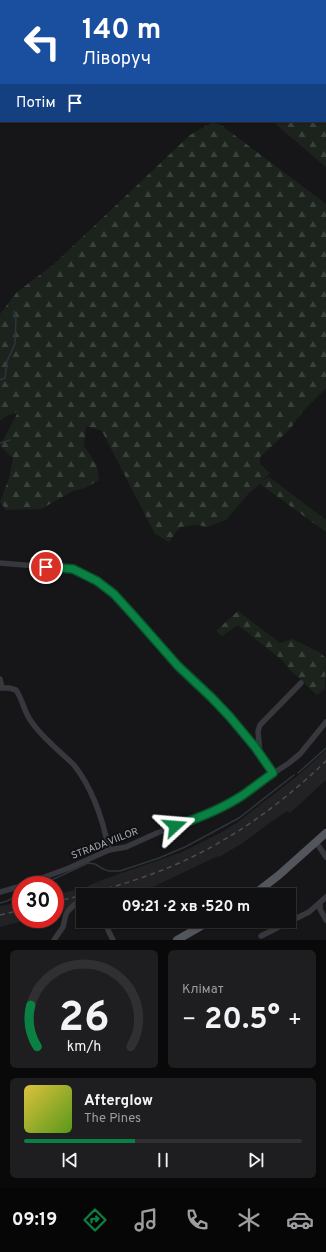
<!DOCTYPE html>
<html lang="uk">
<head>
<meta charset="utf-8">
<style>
  :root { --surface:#101012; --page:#1e1e20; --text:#f1f3f6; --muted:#9c9d9f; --line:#303032; --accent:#0b8043 }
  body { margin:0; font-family:Overpass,sans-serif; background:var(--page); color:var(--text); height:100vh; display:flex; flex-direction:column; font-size:15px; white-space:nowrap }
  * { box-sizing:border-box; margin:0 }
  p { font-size:13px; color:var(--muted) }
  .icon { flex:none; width:22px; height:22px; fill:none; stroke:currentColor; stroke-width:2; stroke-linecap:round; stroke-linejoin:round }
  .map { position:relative; height:940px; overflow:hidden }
  .sheet { display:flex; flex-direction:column; gap:10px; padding:10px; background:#09090a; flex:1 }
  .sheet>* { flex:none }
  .banner { position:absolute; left:0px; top:0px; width:326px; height:122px; box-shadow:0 1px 3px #0004,0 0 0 1px var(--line); background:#1a4fa0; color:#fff; overflow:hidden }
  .speed { position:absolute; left:12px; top:876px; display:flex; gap:8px; font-size:20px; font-weight:700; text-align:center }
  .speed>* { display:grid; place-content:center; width:52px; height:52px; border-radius:50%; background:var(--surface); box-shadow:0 1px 3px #0004,0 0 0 1px var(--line); line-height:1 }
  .speed .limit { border:6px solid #d22; background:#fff; color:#111 }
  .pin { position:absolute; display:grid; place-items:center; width:34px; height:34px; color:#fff; margin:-17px; border:2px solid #fff; border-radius:50%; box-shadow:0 1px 4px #0007 }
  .me { position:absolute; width:44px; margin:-22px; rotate:71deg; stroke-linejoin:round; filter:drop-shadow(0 0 3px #0008) }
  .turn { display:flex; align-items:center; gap:14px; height:84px; padding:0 16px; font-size:18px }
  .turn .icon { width:52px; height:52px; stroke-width:2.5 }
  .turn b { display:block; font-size:28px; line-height:34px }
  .then { display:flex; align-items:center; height:38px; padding:0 16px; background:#0003; gap:8px; font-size:15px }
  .big { font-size:30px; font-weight:700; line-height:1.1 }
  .sheet .widget { flex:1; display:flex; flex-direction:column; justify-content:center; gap:6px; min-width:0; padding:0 14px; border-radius:6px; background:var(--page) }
  .sheet .dial { align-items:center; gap:0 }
  .dial svg { height:104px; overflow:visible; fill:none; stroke:var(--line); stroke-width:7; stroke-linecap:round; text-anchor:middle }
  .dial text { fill:var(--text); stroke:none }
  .song { display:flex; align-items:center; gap:12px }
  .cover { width:48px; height:48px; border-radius:6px; background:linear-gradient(135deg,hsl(50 70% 55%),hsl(90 70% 35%)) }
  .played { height:4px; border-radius:2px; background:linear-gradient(90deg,var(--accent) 40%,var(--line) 40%) }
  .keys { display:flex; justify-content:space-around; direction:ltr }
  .heat { display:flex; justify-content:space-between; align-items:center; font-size:22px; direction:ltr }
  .sheet .tiles { flex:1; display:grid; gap:10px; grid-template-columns:1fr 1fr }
  .widget:last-child { grid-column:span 2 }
  .trip { position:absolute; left:76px; top:888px; width:220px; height:40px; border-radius:0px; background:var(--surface); box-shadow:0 1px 3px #0004,0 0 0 1px var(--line); font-weight:700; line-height:40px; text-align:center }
  .tabs { display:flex; height:64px; justify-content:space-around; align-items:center; background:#060607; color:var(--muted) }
  .tabs .icon { width:28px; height:28px }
  .tabs .current { color:var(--accent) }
  .tabs b { font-size:18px; color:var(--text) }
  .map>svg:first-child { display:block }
  .built { fill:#222225 }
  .forest { fill:url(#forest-firs) }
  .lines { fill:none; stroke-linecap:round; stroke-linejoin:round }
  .stream { stroke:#2c353c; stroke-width:1.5 }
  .minor { stroke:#37383d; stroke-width:5.5 }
  .primary { stroke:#53555c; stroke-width:8 }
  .rail { stroke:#4a4c52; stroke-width:1.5; stroke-dasharray:5 4; stroke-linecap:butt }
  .route-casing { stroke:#07532c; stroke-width:10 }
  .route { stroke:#0b8043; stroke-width:7 }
  .labels { text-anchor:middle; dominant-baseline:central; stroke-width:4; stroke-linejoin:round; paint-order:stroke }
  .street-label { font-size:10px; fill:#a8adb8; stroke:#111113 }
</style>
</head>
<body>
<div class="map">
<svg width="326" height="940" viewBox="0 0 326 940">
  <defs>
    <pattern id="forest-firs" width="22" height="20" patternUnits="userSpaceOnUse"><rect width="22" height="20" fill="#1c231d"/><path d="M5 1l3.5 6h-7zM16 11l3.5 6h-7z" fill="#3a403c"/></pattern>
  </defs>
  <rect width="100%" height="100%" fill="#161618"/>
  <g class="built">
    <path d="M326,750V780L290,813L287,811L268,824L243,843L219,857L218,856L136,895H83V905L61,912L60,910L55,911V895L86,887L99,881L182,852L220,833L238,822L301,773Z"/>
    <path d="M21,902V919H31L0,927V906Z"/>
  </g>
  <g class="forest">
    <path d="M308,0H326V167L272,121H325V1Z"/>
    <path d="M213,122L221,125L326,204V388L302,412L290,429L260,457V464L270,473L262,481L269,477L326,520V532L260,484L249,493L226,520L207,527L197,525L180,527L169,542L155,534L102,431L86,426L84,446L97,466L99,480L85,488L73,491L41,509L6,510L0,502L9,478L13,458L0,446L18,412L6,416L0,421V314L17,292L53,265L190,135Z"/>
    <path d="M238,611L280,643L292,639L319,652L326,658L325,689L317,695L290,670L282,660L238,625L222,636L216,631Z"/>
  </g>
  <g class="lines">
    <g class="stream">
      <path d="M0,380L5,378L7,361L15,344L16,318L14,311"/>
      <path d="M0,443L10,440"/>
      <path d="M298,773L326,748"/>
      <path d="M41,885L88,863L95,864L103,869L109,871H120L159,858L185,847L239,818L294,775"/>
      <path d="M0,903L7,901L21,894"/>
    </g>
    <g class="minor">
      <path d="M0,563L73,569L97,581L114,594L134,616L178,666L212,698L255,747L273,773"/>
      <path d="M0,679L2,688"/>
      <path d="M0,688H9L16,690C23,700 24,712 31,721C42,738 60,751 74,765C93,789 103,820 109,850"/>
      <path d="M260,754L258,731L260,725L301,683"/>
      <path d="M316,842L326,857"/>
      <path d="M23,885L69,868L109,850L126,847L157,833L203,816L224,806L289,763L300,754L326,722"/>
      <path d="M0,892L21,886"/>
      <path d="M320,904V909L326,920"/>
      <path d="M108,921V930L113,940"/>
      <path d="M261,936L309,912L326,897"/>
      <path d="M54,940L63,927L66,914L68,911L75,904L83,901"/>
    </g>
    <g class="primary">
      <path d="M253,895L279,875L326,833"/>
      <path d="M177,940L210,921"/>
    </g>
    <g class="rail">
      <path d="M55,902C87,894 120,886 152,874C218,850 275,810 326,761"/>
      <path d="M0,915L21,910"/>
    </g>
  </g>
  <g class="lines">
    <defs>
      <path id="route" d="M46,567L73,569L97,581L114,594L134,616L178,666L212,698L230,717L255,747L273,773C263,780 253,788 243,795C222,809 199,818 175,826"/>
    </defs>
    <use href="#route" class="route-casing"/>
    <use href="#route" class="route"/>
  </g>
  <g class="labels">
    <g class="street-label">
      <text transform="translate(105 844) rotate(-21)">STRADA VIILOR</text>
    </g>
  </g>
</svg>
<div class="speed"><div class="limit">30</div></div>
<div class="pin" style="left:46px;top:567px;background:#d93025"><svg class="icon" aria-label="arrive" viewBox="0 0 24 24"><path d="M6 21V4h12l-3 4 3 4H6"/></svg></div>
<svg class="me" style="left:175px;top:826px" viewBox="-20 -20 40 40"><path d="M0-17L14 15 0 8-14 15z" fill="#0b8043" stroke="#fff" stroke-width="4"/></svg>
<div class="trip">09:21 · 2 хв · 520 m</div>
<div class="banner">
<div class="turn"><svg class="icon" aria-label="left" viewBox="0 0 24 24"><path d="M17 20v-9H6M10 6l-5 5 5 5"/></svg><div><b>140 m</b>Ліворуч</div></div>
<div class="then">Потім<svg class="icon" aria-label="arrive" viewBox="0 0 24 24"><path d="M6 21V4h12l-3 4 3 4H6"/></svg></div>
</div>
</div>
<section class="sheet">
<div class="tiles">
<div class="widget dial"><svg viewBox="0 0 100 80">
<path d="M14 69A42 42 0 1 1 86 69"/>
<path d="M14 69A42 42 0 0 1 9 37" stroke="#0b8043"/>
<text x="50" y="56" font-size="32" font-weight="700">26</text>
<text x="50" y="72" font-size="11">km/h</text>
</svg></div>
<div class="widget"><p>Клімат</p>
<div class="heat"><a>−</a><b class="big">20.5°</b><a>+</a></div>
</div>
<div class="widget">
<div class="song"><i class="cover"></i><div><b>Afterglow</b><p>The Pines</p></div></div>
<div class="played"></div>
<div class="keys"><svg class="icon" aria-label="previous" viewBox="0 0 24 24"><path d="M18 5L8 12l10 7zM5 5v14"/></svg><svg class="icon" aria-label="pause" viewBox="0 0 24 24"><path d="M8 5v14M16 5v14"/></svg><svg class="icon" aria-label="next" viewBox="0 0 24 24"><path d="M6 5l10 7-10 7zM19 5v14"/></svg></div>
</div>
</div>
</section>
<nav class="tabs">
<b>09:19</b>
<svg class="icon current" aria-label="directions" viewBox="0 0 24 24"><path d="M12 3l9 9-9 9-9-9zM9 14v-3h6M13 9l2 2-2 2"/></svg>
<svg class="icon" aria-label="music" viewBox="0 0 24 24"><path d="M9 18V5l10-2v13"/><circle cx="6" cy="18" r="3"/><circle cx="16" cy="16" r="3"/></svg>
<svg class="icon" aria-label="phone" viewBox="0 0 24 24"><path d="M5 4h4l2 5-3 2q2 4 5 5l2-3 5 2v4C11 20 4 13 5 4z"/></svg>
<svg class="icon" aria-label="climate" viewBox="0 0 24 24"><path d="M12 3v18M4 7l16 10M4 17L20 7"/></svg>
<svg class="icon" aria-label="car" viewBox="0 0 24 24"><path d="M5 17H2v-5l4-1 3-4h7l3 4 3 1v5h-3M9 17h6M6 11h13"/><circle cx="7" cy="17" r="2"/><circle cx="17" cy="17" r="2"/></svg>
</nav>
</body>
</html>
